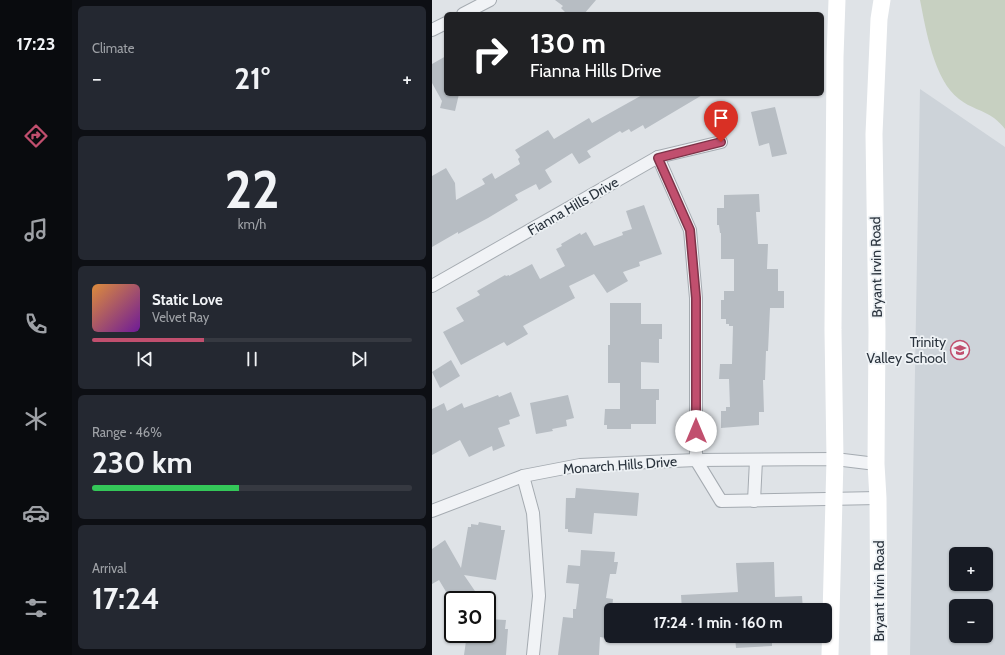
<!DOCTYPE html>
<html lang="en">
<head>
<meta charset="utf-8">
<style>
  :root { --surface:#171b24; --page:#242831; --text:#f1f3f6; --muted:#9ea1a6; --line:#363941; --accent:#c14f6e }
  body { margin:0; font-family:Cabin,sans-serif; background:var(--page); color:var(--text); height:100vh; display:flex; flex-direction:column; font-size:15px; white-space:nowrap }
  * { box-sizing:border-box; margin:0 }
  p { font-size:13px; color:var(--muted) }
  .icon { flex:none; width:22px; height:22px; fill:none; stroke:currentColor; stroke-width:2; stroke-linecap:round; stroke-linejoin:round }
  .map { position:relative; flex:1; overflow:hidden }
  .side { display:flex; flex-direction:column; gap:6px; padding:6px; background:#0d0f14; width:360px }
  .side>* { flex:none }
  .top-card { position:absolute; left:12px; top:12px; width:380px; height:84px; border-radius:6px; box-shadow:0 1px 3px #0004; background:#202124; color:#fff; overflow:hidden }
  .fabs { position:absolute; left:517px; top:547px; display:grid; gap:8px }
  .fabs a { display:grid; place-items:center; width:44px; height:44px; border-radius:6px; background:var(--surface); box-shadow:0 1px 3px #0004; font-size:20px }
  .speed { position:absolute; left:12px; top:591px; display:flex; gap:8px; font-size:20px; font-weight:700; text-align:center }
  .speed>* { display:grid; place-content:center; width:52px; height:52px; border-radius:50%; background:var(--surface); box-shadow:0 1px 3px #0004; line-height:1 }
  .speed .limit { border:2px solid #111; border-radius:6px; background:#fff; color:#111 }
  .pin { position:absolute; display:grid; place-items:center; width:34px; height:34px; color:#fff; margin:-41px -17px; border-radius:50% 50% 50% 0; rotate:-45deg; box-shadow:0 0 4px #0007 }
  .pin .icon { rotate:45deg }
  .me { position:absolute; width:44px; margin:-22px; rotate:0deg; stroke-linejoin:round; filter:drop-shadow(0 0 3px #0008) }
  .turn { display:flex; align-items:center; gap:14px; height:84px; padding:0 20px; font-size:18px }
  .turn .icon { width:52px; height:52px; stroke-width:2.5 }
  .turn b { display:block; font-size:28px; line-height:34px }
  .big { font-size:30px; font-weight:700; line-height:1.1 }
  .side .tile { flex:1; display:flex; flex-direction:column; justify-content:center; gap:6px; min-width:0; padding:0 14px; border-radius:6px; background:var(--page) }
  .side .dial { align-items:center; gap:0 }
  .dial b { font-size:52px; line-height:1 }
  .song { display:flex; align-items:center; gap:12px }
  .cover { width:48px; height:48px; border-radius:6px; background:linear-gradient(135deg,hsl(30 70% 55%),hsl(280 70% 35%)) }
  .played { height:4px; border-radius:2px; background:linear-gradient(90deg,var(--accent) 35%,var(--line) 35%) }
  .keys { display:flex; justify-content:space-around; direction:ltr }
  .heat { display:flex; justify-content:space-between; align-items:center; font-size:22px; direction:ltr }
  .charge { height:6px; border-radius:3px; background:linear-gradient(90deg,#34c759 46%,var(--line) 0) }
  .trip { position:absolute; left:172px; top:603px; width:228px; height:40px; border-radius:6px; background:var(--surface); box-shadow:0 1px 3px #0004; font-weight:700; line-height:40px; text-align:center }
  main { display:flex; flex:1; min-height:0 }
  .menu { display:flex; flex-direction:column; width:72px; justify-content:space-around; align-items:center; background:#090b0e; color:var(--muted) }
  .menu .icon { width:28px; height:28px }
  .menu .selected { color:var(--accent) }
  .menu b { font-size:18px; color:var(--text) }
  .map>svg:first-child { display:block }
  .built { fill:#cdd3d9; fill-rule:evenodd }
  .green { fill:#c7d0c1 }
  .building { fill:#b7bdc3 }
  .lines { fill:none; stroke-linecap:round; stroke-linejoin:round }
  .minor-casing { stroke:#a5abb1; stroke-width:14 }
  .minor { stroke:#f1f3f6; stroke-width:12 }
  .secondary { stroke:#fff; stroke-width:17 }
  .route-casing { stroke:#7d3348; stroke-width:10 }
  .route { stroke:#c14f6e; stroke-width:7 }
  .labels { text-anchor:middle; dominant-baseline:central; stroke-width:3.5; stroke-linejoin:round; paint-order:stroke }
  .street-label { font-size:14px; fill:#2a333d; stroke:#eef2f5 }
  .poi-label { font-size:14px; fill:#2a333d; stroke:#eef2f5; text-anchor:end }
</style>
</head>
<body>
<main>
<nav class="menu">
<b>17:23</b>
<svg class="icon selected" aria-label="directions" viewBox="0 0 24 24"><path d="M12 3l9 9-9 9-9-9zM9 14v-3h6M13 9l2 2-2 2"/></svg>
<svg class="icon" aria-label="music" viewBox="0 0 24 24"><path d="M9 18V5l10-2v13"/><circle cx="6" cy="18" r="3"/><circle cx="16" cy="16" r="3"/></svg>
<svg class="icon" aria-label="phone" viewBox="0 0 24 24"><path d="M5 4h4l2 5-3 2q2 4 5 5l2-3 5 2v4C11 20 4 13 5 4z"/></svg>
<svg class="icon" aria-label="climate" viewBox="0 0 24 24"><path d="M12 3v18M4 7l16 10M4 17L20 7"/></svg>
<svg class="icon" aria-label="car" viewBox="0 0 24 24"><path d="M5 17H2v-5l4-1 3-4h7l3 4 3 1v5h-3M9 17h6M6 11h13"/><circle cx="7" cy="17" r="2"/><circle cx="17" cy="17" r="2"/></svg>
<svg class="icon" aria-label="filters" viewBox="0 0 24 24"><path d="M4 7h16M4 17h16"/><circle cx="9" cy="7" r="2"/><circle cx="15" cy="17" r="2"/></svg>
</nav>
<section class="side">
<div class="tile"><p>Climate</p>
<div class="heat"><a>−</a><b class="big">21°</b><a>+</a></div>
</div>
<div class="tile dial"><b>22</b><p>km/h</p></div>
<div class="tile">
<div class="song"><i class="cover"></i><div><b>Static Love</b><p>Velvet Ray</p></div></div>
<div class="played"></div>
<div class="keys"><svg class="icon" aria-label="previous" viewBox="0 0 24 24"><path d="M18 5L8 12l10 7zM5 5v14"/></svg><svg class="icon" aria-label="pause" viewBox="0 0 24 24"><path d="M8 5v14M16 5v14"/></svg><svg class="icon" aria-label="next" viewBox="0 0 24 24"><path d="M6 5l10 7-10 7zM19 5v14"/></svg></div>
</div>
<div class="tile"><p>Range · 46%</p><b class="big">230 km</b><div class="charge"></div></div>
<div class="tile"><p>Arrival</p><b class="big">17:24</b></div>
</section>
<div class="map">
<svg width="573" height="655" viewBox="0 0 573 655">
  <rect width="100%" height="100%" fill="#dfe3e7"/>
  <path class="built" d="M488,89L573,147V655H478ZM524,554H554V584H524ZM524,606H554V636H524Z"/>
  <path class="green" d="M488,0H573V129C570,125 566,121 562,118C551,110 538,108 527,99C502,80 494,30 488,0Z"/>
  <g class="building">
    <path d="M123,0H164L152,14H135L129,8L131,6Z"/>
    <path d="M14,56V94H27L23,111L8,108L10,101L0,83V64Z"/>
    <path d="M212,94H272L213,129L211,125L199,132L197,129L190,133L188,131L155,151L159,157L147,164L140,153L113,170L120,182L107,190L104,184L83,195L86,200L56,218L26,234V232L0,247V176L14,168L23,183L24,200L53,184L50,179L60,173L63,179L88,164L86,159L88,157L83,150L116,130L122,139L157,118L160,123Z"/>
    <path d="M343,107L355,154L340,157L337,143L327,146L319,112Z"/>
    <path d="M327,194L328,212H324L326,244H336L335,269H346V291H352V308H338L336,351H334L333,380H331L332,412H327V425L289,428V411H294V407H298L297,379H287L288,364H300L301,326H297V324H294V319H289V300H292V291H302V259H289V233H288L287,225H285V208H292V195Z"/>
    <path d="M212,205L230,254L207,262L208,266L191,272L196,281L175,293L162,274L137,286L143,298L91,326L96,334L75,346L72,342L29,365L11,332L32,321L24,308L48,295L45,291L73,275L74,276L77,275V276L100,264L108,279L133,266L124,249L130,246L129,244L148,233L149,235L154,232L162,246L191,235L190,232L200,229L194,211Z"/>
    <path d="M178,303H209V324H230V339H227V363L209,362V389H227V400H224V424H199V429H175V425H172L173,409H188V383H176V345H178Z"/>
    <path d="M19,360L28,376L8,388L0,372Z"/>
    <path d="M79,392L88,416L77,420L78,424L66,428L73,446L61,451L60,446L37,457L28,440L0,455V409L12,403L15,411L30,403L32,408L66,395L67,397Z"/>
    <path d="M136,395L142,418L134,420L135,426L120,429L121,431L104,434L98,403Z"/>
    <path d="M144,488L207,493L205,516L162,513L160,534L136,532V529H133L134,498H143Z"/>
    <path d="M47,522L69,526V530H73L64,580L32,575L45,594L35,600H19L7,580L0,584V549L13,540L29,568L36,527H39V524L46,525Z"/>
    <path d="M149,550L183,552L182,562H186L184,574H178L174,598L181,599L180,610H177L174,638L168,637L167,655H126L131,617L141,618V609H144L147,584L134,583L136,565L148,566Z"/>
    <path d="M342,562L343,597L370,596L371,610H250L249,595L306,592L304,563Z"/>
    <path d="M55,619L74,620L73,629H76L74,655H32L35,634H55Z"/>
    <path d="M303,636H340V646L304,648Z"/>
  </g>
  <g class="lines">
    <defs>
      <g id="minor">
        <path d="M31,14L58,0"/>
        <path d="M0,30L14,23"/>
        <path d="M226,157L258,230L264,298V460"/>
        <path d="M0,286L226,157L289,142"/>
        <path d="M264,460L289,501L446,498"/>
        <path d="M91,476L101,513L107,596L101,655"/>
        <path d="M322,501L324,460"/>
        <path d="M0,511L91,476L148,465L264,460L403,459L444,464"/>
      </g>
    </defs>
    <use href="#minor" class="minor-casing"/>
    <use href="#minor" class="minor"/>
    <g class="secondary">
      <path d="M398,655L403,459L401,330L403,57L405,0"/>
      <path d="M447,655L446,498L444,464L445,331L442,134L447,19L450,0"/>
    </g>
  </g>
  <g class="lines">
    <defs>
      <path id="route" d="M264,431V298L258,230L226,158L289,142"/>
    </defs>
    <use href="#route" class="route-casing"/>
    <use href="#route" class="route"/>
  </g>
  <defs>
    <symbol id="school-ring" viewBox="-11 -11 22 22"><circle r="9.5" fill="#eef2f5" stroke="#c14f6e" stroke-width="1.5"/><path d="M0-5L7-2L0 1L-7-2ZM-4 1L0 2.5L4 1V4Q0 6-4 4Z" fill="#c14f6e"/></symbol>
  </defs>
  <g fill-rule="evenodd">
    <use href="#school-ring" x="517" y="339" width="22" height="22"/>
  </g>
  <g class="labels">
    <g class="street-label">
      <text transform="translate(141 206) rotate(-30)">Fianna Hills Drive</text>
      <text transform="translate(444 267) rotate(-91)">Bryant Irvin Road</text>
      <text transform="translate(188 465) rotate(-4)">Monarch Hills Drive</text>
      <text transform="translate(447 591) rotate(-90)">Bryant Irvin Road</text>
    </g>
    <g class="poi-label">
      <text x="514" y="342">Trinity<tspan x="514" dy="16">Valley School</tspan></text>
    </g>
  </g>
</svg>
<div class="fabs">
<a>+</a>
<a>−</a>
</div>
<div class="speed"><div class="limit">30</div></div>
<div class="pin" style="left:289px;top:142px;background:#d93025"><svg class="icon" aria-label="arrive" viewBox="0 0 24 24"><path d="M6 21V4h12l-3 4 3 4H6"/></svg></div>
<svg class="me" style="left:264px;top:431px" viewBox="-20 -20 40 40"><circle r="19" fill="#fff"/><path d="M0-13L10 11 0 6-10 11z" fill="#c14f6e"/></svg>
<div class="trip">17:24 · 1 min · 160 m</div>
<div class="top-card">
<div class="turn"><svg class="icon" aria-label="right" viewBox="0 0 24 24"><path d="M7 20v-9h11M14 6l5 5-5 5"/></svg><div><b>130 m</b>Fianna Hills Drive</div></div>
</div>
</div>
</main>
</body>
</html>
